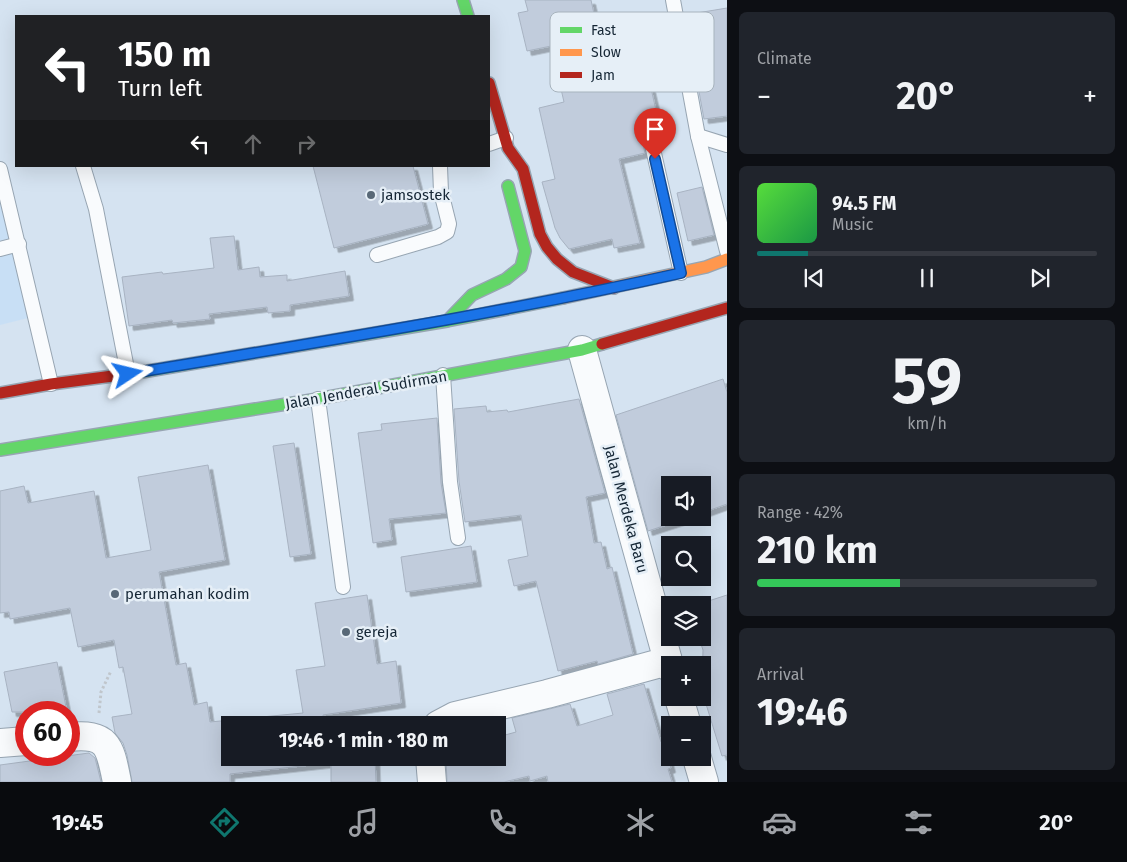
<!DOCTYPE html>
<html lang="en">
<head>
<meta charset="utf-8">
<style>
  :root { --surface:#171b24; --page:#20242c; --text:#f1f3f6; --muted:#9ea1a6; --line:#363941; --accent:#0f766e }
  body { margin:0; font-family:"Fira Sans",sans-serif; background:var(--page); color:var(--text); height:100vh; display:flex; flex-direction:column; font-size:19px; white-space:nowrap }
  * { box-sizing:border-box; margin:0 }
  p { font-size:16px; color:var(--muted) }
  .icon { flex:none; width:28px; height:28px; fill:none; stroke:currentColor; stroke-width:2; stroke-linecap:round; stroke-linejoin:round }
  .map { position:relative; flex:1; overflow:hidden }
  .details { display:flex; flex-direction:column; gap:12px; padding:12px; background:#0d0f14; width:400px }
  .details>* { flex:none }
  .top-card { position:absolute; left:15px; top:15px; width:475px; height:152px; border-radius:0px; box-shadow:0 5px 20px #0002; background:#202124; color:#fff; overflow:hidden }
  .tools { position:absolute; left:661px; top:476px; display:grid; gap:10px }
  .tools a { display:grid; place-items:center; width:50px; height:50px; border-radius:0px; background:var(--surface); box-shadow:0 5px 20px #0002; font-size:25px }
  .speed { position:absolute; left:15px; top:701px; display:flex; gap:10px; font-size:25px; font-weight:700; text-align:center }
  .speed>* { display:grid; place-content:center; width:65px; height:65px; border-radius:50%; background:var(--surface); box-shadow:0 5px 20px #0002; line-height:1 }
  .speed .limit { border:8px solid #d22; background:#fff; color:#111 }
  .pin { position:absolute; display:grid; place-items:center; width:42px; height:42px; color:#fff; margin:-51px -21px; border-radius:50% 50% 50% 0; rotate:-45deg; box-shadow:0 0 5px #0007 }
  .pin .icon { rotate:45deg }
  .me { position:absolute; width:55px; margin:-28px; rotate:80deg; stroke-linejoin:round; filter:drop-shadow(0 0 4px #0008) }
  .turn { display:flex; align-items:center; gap:18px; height:105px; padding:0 20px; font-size:22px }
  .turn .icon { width:65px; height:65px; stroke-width:2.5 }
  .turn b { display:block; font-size:35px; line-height:42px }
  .lanes { display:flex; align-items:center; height:48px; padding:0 20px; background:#0003; justify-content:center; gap:25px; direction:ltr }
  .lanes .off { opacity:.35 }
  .big { font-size:38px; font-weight:700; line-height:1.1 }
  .details .card { flex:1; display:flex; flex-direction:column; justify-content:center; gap:8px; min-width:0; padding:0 18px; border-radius:8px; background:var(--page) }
  .details .dial { align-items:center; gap:0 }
  .dial b { font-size:65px; line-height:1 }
  .song { display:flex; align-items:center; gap:15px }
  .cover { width:60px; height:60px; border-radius:8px; background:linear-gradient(135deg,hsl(110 70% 55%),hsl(140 70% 35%)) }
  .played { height:5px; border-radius:2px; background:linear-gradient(90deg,var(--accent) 15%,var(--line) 15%) }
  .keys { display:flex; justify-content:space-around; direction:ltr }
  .heat { display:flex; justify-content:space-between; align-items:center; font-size:28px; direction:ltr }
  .charge { height:8px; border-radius:4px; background:linear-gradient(90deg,#34c759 42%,var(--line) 0) }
  .trip { position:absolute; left:221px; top:716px; width:285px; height:50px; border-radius:0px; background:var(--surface); box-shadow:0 5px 20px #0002; font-weight:700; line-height:50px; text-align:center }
  .dock { display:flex; height:80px; justify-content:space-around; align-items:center; background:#090b0e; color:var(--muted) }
  .dock .icon { width:35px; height:35px }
  .dock .on { color:var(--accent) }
  .dock b { font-size:22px; color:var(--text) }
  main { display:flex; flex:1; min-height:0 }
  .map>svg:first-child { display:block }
  .built { fill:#c8dff5 }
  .building { fill:#c1ccdc; stroke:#a8b3c2; filter:url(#shadow) }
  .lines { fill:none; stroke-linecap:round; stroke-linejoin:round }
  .lane-casing { stroke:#97a5b2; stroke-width:16 }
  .street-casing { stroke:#97a5b2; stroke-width:30 }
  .fast-casing { stroke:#97a5b2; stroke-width:14 }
  .slow-casing { stroke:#97a5b2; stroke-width:14 }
  .jam-casing { stroke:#97a5b2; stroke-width:14 }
  .path { stroke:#c0c6cc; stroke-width:3; stroke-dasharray:2.5 2.5; stroke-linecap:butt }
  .lane { stroke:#f9fbfd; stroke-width:14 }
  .street { stroke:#f9fbfd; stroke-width:28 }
  .fast { stroke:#63d668; stroke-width:11 }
  .slow { stroke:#ff974d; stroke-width:11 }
  .jam { stroke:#b3261e; stroke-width:11 }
  .route-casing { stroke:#114b97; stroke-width:12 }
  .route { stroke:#1a73e8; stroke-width:9 }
  .poi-dot { fill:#586877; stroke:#e6eff7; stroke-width:2 }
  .labels { text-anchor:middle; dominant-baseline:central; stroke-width:5; stroke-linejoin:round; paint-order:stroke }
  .poi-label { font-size:15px; fill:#152635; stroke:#e6eff7; text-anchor:start }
  .street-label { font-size:15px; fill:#152635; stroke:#e6eff7 }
  .key { fill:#e6eff7; stroke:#a7b3bd; stroke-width:1 }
  .key-label { font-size:14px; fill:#152635 }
</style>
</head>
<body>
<main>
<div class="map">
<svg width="727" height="782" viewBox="0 0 727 782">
  <defs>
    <filter id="shadow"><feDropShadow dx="4.5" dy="4.5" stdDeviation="0" flood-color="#0004"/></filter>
  </defs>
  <rect width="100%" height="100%" fill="#d5e3f1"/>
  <path class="built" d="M0,201L32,317L0,325Z"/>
  <g class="building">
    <path d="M525,0H591L604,60L672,45L678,77L650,84L658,119L638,123L645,153L619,159L640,243L614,248L612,239L569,249L560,238L555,228L542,182L555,179L539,108L564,102L551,46L527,51L518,13L528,11Z"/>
    <path d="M727,8V116L704,119L685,15Z"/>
    <path d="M313,166H413L428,224L334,248Z"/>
    <path d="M702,187L714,235L688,241L677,193Z"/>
    <path d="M234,236L238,270L259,267L260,277L287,275V281L345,271L349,296L290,305V311L268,313L267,307L209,314L210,319L173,323L172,320L129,326L122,277L162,272L163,274L214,268L210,238Z"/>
    <path d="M723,379L727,392V504L702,513V485H670V518H688L648,531L616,415Z"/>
    <path d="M579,399L605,493L586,497L594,543L601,542L607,569L612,567L633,654L598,664L597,661L558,671L536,581L514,586L508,560L528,556L521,515L465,522L459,481L454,409L486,406L487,412L507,410L508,412Z"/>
    <path d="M437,418L441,483L446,513L389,519L392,540L373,543L358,433L382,430L381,424Z"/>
    <path d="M294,443L311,554L290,557L273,446Z"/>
    <path d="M208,465L225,560L159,572L176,665L186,663L194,705L207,702L210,722L303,713L296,670L325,666L315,603L367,595L377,664L396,661L401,703L323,715L324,725H230V758H328L329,763L230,774V782H132L127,755L123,743L115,733L112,717L132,714L123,667L119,668L114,640L78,647L70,608L10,619L9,612L0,613V491L24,486L28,503L94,491L106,558L151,550L138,477Z"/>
    <path d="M471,546L477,582L406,592L401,557Z"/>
    <path d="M727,595V755L722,756L702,691L703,650L699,638H702V605H696Z"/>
    <path d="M57,662L67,712H12L4,672Z"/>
    <path d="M644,684L661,742L663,741L671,768L668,769L672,782H548L547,776L530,781L529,776L504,782H447L446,758H498V737L516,732L512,718L570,704L577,726L613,715L607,694Z"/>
    <path d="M89,753L95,758L101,782H0V765Z"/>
    <path d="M375,758L376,782H331V760Z"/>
  </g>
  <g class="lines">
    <defs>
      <g id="lane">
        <path d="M673,0L698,136L727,251"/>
        <path d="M698,136L727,145"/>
        <path d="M651,140L681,273"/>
        <path d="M489,144L506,138"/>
        <path d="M83,166L96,209L128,374"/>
        <path d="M0,169L51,384"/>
        <path d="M0,249L19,244"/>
        <path d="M377,255L438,237L447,232L449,224L441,192L440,166"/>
        <path d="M443,375L450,482L458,538"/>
        <path d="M318,399L343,587"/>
      </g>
      <g id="street">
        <path d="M582,350L670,668"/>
        <path d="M679,698L687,725"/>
        <path d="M438,725L455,716L547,694L668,661"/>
        <path d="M69,737C109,733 110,747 117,782"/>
        <path d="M0,743L26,741"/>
        <path d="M430,758L432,782"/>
        <path d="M697,758L704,782"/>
      </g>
      <g id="fast">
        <path d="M463,0L468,16"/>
        <path d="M447,321L472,295L506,279L521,267L525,251L508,186"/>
        <path d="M136,373L447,321L563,298"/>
        <path d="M0,450L318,399L582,350L602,344"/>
      </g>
      <path id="slow" d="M563,298L706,267L727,259"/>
      <g id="jam">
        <path d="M489,83L508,148L523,169L540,234L547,247L557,259L573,272L614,288"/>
        <path d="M602,344L727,308"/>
        <path d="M0,393L51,384L136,373"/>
      </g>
    </defs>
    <use href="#lane" class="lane-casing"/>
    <use href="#street" class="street-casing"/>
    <use href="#fast" class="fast-casing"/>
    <use href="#slow" class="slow-casing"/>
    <use href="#jam" class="jam-casing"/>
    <path class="path" d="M99,713L101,692L111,671"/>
    <use href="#lane" class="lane"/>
    <use href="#street" class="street"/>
    <use href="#fast" class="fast"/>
    <use href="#slow" class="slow"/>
    <use href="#jam" class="jam"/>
  </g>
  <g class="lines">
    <defs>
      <path id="route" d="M128,374C313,343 498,314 681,273L655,159"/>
    </defs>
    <use href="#route" class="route-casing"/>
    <use href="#route" class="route"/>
  </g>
  <g class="poi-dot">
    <circle cx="371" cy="195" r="5"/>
    <circle cx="115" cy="594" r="5"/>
    <circle cx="346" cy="632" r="5"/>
  </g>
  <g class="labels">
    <g class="poi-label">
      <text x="381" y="195">jamsostek</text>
      <text x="125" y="594">perumahan kodim</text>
      <text x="356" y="632">gereja</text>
    </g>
    <g class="street-label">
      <text transform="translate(366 390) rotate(-10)">Jalan Jenderal Sudirman</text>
      <text transform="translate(626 509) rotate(75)">Jalan Merdeka Baru</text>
    </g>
  </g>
  <rect x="550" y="12" width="164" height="80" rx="8" class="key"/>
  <rect x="560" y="27" width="22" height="6" fill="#63d668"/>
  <rect x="560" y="49" width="22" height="7" fill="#ff974d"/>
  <rect x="560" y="72" width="22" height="6" fill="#b3261e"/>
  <g class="key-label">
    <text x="591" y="35">Fast</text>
    <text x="591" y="57">Slow</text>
    <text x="591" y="80">Jam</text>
  </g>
</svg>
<div class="tools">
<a><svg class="icon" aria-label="sound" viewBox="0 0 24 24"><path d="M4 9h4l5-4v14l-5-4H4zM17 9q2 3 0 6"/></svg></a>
<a><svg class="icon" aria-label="search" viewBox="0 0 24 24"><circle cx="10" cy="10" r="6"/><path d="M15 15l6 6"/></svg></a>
<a><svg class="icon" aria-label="layers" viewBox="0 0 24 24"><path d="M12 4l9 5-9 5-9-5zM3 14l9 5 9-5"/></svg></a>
<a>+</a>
<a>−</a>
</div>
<div class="speed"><div class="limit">60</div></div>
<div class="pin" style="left:655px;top:159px;background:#d93025"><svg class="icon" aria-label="arrive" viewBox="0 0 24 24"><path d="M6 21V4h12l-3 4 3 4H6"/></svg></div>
<svg class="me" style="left:128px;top:374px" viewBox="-20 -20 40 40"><path d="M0-17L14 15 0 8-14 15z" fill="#1a73e8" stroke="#fff" stroke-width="4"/></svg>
<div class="trip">19:46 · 1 min · 180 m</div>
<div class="top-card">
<div class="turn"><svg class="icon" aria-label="left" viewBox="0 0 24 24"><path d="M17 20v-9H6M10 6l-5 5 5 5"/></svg><div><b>150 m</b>Turn left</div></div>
<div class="lanes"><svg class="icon" aria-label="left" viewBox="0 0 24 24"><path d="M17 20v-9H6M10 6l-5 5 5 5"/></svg><svg class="icon off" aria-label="ahead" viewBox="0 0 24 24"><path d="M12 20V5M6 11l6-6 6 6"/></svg><svg class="icon off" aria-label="right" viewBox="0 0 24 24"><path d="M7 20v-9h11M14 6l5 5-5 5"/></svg></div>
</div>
</div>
<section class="details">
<div class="card"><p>Climate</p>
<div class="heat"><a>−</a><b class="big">20°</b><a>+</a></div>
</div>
<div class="card">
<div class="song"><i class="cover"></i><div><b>94.5 FM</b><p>Music</p></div></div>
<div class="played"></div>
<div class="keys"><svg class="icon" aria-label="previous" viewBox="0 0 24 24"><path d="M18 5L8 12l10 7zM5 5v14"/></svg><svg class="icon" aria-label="pause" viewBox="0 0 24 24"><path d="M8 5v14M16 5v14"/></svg><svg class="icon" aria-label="next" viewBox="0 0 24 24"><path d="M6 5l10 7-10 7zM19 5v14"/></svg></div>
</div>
<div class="card dial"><b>59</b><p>km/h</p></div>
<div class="card"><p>Range · 42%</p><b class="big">210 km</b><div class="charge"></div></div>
<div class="card"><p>Arrival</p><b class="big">19:46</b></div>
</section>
</main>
<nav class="dock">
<b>19:45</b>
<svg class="icon on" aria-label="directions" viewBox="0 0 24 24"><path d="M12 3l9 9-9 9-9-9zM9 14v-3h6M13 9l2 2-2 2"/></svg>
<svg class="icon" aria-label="music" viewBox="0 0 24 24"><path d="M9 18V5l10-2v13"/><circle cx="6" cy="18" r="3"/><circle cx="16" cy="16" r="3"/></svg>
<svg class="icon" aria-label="phone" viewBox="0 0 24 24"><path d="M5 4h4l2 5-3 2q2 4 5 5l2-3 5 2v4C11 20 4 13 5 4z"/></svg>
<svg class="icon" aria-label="climate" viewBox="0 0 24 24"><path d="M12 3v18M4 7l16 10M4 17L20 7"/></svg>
<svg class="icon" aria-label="car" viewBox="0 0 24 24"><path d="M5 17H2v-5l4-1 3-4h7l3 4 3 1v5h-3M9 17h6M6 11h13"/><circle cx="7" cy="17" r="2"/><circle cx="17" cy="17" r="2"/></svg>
<svg class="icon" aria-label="filters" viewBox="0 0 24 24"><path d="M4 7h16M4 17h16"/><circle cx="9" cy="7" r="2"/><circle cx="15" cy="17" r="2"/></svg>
<b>20°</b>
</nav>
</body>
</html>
